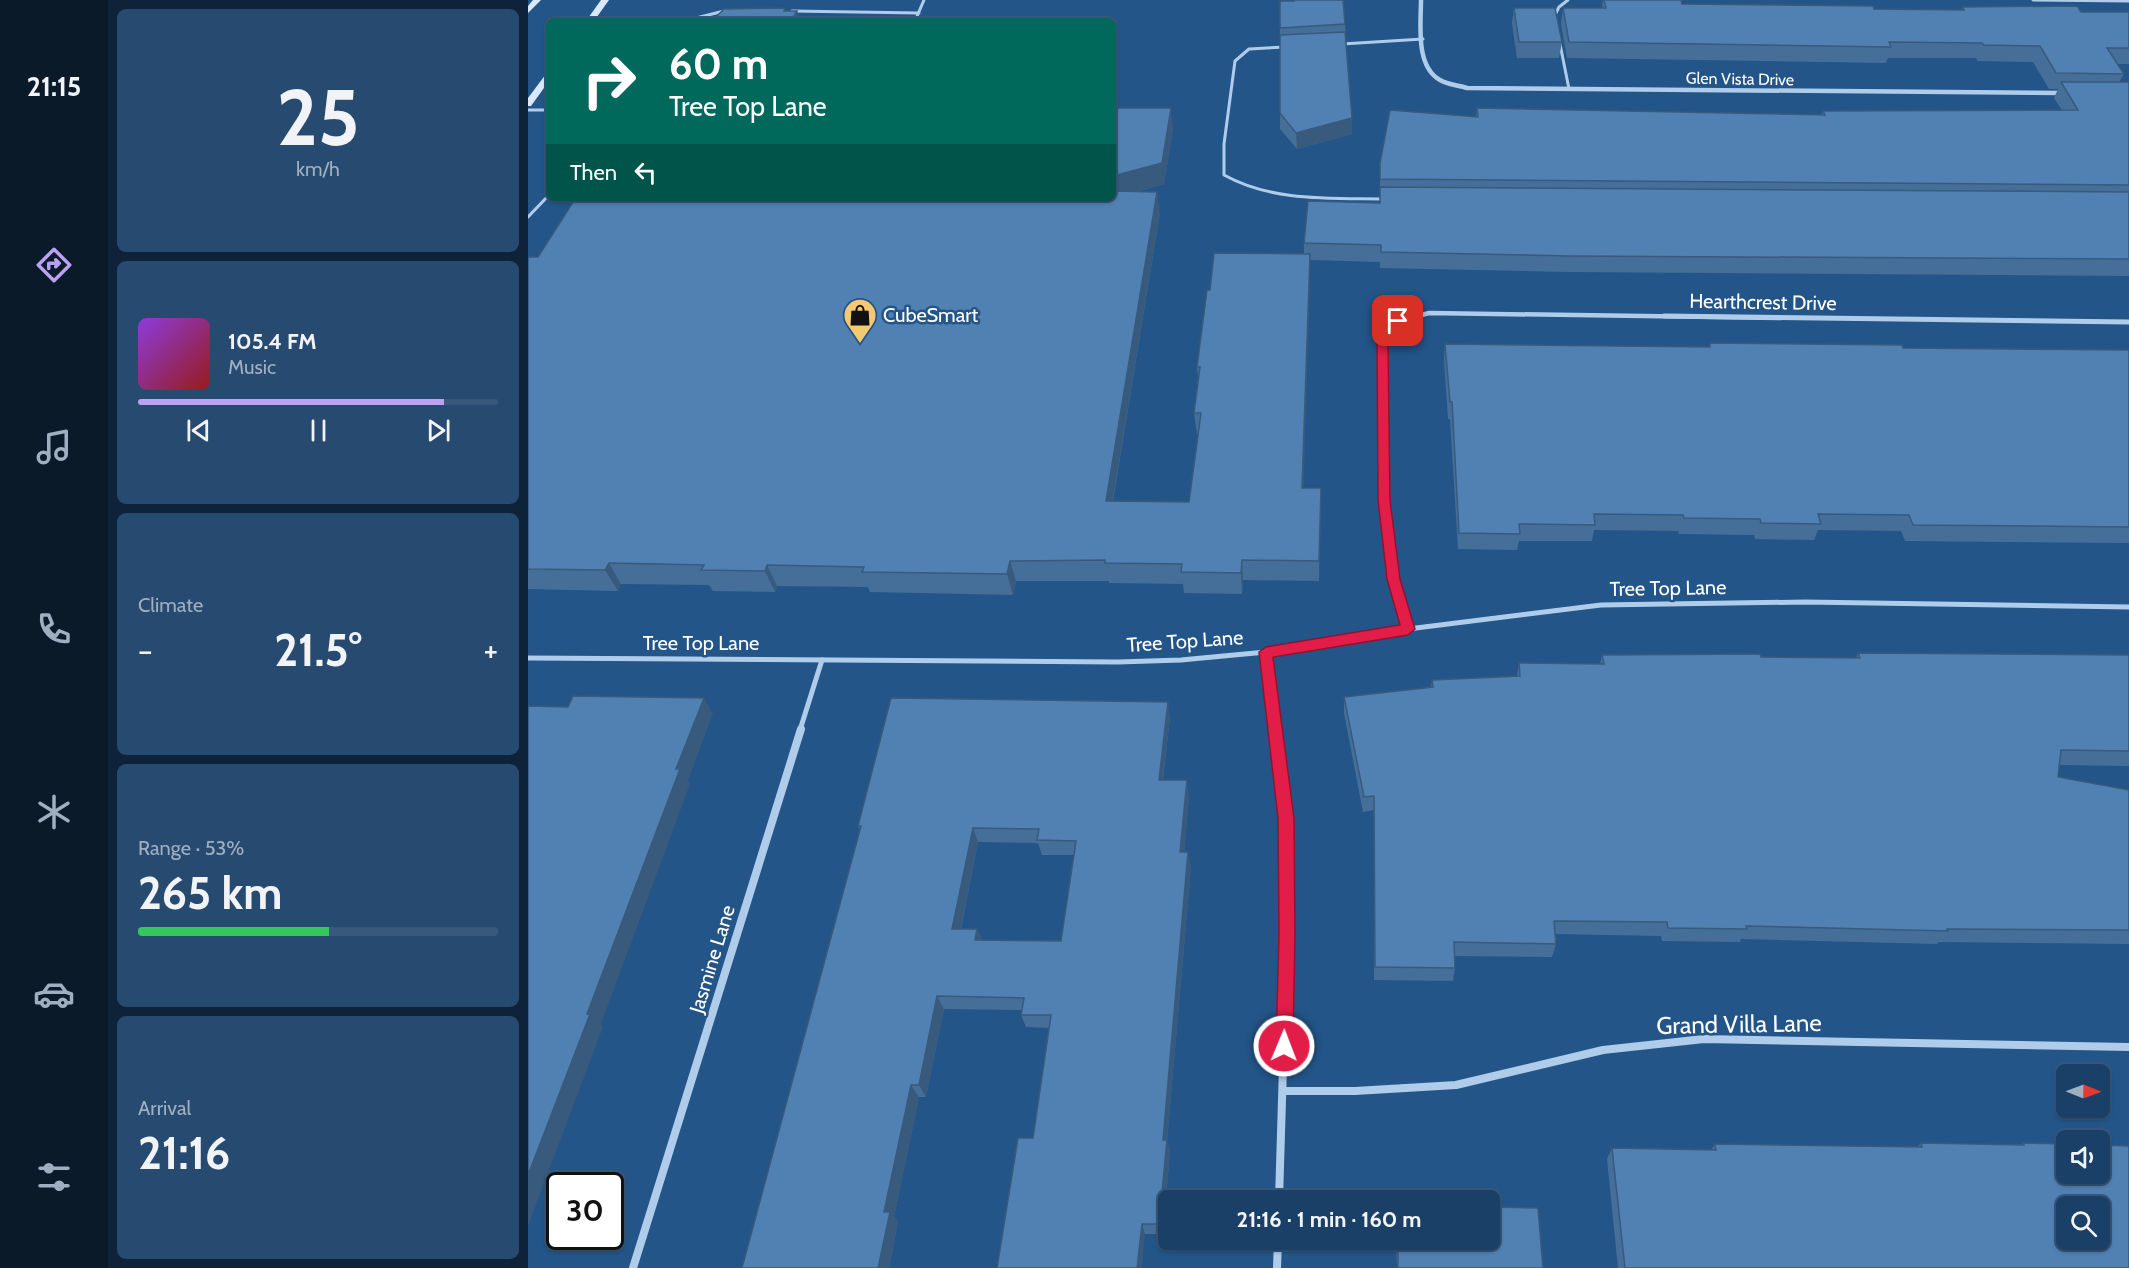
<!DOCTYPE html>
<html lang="en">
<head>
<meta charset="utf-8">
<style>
  :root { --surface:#1a4067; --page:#274b70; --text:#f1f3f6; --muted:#9fafc0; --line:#38597b; --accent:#bca0f2 }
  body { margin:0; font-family:Cabin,sans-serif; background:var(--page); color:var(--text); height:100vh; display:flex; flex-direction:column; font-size:22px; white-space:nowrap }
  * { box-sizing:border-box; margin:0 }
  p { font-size:20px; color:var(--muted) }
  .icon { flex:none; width:33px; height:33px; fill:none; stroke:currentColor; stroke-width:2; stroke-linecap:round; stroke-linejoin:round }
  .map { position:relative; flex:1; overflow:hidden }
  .sheet { display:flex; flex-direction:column; gap:9px; padding:9px; background:#0e2339; width:420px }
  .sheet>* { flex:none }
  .guide { position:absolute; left:18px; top:18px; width:570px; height:183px; border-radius:9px; box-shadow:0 2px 4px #0004,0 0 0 2px var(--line); background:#00695c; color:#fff; overflow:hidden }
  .needle { width:39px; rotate:91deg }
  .fabs { position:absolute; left:1528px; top:1064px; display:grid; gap:12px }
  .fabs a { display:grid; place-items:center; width:54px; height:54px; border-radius:9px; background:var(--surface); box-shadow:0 2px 4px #0004,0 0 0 2px var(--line); font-size:30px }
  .speed { position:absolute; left:18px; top:1172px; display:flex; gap:12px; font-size:30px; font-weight:700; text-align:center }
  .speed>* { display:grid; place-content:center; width:78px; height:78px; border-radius:50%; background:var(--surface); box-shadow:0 2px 4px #0004,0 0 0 2px var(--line); line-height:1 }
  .speed .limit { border:3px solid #111; border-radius:9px; background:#fff; color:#111 }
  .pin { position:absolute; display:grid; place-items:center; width:51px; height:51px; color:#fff; margin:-26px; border-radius:12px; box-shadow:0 3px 9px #0006 }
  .me { position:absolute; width:66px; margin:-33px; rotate:1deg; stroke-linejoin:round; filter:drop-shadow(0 0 4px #0008) }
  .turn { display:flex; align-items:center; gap:21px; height:126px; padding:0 24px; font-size:27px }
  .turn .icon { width:78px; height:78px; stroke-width:2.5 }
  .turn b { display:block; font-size:42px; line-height:51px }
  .then { display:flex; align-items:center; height:57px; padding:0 24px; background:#0003; gap:12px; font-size:22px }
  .big { font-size:45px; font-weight:700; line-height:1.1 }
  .sheet .card { flex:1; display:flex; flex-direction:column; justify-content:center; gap:9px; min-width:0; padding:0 21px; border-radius:9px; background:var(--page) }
  .sheet .dial { align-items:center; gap:0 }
  .dial b { font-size:78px; line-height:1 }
  .song { display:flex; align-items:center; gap:18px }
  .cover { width:72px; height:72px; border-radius:9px; background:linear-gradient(135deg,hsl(270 70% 55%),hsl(0 70% 35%)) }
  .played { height:6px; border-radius:3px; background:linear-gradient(90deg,var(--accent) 85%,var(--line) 85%) }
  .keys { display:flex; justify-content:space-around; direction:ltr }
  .heat { display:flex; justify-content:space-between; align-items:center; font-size:33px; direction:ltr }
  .charge { height:9px; border-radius:4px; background:linear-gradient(90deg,#34c759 53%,var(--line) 0) }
  .trip { position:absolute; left:630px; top:1190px; width:342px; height:60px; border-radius:9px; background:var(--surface); box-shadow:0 2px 4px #0004,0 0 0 2px var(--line); font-weight:700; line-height:60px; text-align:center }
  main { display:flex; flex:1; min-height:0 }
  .tabs { display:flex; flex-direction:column; width:108px; justify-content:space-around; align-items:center; background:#0a1a29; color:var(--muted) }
  .tabs .icon { width:42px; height:42px }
  .tabs .selected { color:var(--accent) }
  .tabs b { font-size:27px; color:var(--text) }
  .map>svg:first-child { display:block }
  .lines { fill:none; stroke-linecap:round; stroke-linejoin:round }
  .service { stroke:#afcdea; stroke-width:3 }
  .minor-far2 { stroke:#afcdea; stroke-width:4.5 }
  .minor-far1 { stroke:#afcdea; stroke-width:5 }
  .minor { stroke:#afcdea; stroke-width:8 }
  .secondary { fill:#dae9f8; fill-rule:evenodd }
  .wall { fill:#456f99; fill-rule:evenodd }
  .shaded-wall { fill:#385a7d }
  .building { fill:#5081b2; stroke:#385a7d; stroke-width:1.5; fill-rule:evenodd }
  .route { fill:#e11d48; stroke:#92132f; stroke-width:1.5 }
  .labels { text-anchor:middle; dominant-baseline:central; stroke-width:5; stroke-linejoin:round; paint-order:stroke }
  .far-street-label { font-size:16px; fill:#fff; stroke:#235589 }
  .street-label { font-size:20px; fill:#fff; stroke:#235589 }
  .poi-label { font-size:20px; fill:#fff; stroke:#235589; text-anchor:start }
  .near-street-label { font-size:24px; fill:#fff; stroke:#235589 }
</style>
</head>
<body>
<main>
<nav class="tabs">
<b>21:15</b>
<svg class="icon selected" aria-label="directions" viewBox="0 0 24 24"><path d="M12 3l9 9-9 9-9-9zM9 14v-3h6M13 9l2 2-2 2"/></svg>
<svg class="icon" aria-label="music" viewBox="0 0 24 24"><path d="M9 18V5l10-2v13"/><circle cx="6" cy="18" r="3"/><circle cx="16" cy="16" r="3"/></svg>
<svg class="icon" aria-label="phone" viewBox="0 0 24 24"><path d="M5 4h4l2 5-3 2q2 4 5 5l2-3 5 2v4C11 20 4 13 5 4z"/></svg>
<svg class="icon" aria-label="climate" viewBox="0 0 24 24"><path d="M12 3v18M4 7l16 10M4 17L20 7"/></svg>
<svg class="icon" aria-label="car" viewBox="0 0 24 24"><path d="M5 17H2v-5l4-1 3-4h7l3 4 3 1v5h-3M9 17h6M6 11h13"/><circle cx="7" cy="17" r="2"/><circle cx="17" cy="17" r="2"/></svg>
<svg class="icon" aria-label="filters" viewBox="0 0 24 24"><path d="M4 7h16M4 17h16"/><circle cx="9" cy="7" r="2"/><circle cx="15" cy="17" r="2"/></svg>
</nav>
<section class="sheet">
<div class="card dial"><b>25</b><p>km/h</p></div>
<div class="card">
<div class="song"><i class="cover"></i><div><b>105.4 FM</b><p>Music</p></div></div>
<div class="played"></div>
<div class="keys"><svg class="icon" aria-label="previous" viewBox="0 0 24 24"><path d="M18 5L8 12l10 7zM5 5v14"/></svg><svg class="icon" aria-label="pause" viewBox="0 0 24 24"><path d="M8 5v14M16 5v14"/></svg><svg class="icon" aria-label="next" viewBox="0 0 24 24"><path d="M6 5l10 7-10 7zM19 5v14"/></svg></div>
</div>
<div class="card"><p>Climate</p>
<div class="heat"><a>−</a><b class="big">21.5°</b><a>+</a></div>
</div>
<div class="card"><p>Range · 53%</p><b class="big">265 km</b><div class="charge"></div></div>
<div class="card"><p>Arrival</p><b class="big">21:16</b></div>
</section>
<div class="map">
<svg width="1601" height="1268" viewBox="0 0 1601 1268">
  <rect width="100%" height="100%" fill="#235589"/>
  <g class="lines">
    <g class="service">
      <path d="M1505,0L1601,1"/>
      <path d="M264,11L391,13"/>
      <path d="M1027,15L1031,7L1040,0"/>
      <path d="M156,21L196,11"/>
      <path d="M387,21L396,0"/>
      <path d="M814,44L895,39"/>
      <path d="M1032,44L1041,89"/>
      <path d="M757,47L721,49L707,61L696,144V175C745,202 802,198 856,199"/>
      <path d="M0,110H21"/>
      <path d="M0,217L21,195"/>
    </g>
    <g class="minor-far2">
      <path d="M893,0C893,24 887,66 912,80C920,85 930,85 939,88L1534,93"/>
      <path d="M883,318L901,313L1253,318"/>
    </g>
    <g class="minor-far1">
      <path d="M1136,316L1601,322"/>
      <path d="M880,629C875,612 868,594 864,576C851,498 855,418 855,340L870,321L889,316"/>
      <path d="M738,652L747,730"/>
      <path d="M0,658L590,662L653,660L738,652L880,629L1073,605L1277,602L1601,607"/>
      <path d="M272,730L294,660"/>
    </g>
    <g class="minor">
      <path d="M747,729L758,818L759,933L751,1200"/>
      <path d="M755,1091H827L928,1085L1075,1050L1176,1039L1601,1047"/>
      <path d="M105,1268L273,729"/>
      <path d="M749,1268L750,1239"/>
    </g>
    <g class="secondary">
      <path d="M5,0H13L0,13V6Z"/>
      <path d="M73,0H81L66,21H58Z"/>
      <path d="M18,74H21V81L3,106H0V98Z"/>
    </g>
  </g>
  <g class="wall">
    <path d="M1075,0H1153L1154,4L1346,9L1433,10L1434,7L1553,12H1601V64H1589L1596,74L1591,82H1601V276L1039,272L852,268V262L782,260L775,488H793L791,581L715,580L714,594L656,593L655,584L581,583V581H488L485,595L342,592L340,587L249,586L247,592L185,591L181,585L93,584L90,591L0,589V257H10L321,202L645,129L636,184L607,192L632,213L585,501L661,502L670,434H669L666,413L670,379L669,367L682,290L776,254V243L852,203V163L948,117L949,108L1294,115L1295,111L1534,110L1526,98L1530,89H1521L1505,62L1450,61L1448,58H1360L1358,63L1039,58L1033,24L1035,8H1074Z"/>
    <path d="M752,1L817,24L824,118V134L769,149L752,129Z"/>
    <path d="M986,8L1034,42L1031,58H989L984,23Z"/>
    <path d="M1182,343L1375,348L1601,350V543L1377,541L1373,531L1290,530L1286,540L1227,539L1226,535L1151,534L1150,531L1066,530L1064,541H991L989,550L930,549L922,419H920L916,360L917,344L1181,347Z"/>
    <path d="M1330,653L1601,655V766L1531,765L1530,777L1601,790V944L1411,942L1409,944L1213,939L1212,942L1134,941L1133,936L1027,934L1028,944L1024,957L927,956V968L925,981L846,980V810L835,812L816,713V697L903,687L904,680L989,676L991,663L1072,664L1074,655L1328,658Z"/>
    <path d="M642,717L635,780L661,795L656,852L663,867L639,1141L642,1151L635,1234H617L505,1138L522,1028L498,1027L493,1015L494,1010L416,1009L398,1097H391L366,1217L370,1222L361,1268L332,830L330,826ZM450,842L510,843L514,855H546L533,941L454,940L449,929H433Z"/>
    <path d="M1393,1143L1493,1145L1495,1143L1601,1268H1090L1079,1159L1084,1148L1183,1150L1187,1144L1389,1147Z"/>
    <path d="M868,1239H962L1015,1268H869Z"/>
  </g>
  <g class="shaded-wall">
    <path d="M269,11L272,21H263Z"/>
    <path d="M643,108L645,129L636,184L585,197V176Z"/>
    <path d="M824,118V134L769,149L768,133Z"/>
    <path d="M629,192L632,213L581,522L578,501Z"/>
    <path d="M782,254V276L775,508L774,488Z"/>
    <path d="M793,488V509L791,581V561Z"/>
    <path d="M714,560L715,580L714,594L713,573Z"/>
    <path d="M482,561L488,581L485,595L479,574Z"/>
    <path d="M81,563L93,584L90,591L77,570Z"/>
    <path d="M239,565L249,586L247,592L237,571Z"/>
    <path d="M176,698L185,713L160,781L162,784L73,1024L75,1027L0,1226V1175L148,769Z"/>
    <path d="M640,702L642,717L633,795L631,780Z"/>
    <path d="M659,780L661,795L655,867L652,852Z"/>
    <path d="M445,828L450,842L430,942L424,929Z"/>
    <path d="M660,852L663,867L639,1141L642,1151L635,1234L631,1224L635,1140Z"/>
    <path d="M449,929L455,943L447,940Z"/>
    <path d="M409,996L416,1009L398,1097L391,1085Z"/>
    <path d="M383,1085L391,1097L366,1217L370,1222L361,1268H350L356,1212Z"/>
    <path d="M614,1224L617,1234L614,1268H609Z"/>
  </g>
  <g class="building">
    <path d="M766,0H815L817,24L752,28V1H766Z"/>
    <path d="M1076,0H1153L1154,4L1345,6L1346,9L1436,10L1434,7L1549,6L1553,12H1601V48H1579L1596,74L1528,73L1512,46L1456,45L1454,43L1361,42L1363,47L1041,42L1035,8H1078Z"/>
    <path d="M257,8L256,11H269L263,21H184L196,9Z"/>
    <path d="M986,8H1027L1034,42H991Z"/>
    <path d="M817,32L824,118L768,133L752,113V35Z"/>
    <path d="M1533,82H1601V185L852,179V163L862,110L950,117L949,108L1297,115L1295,111L1550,110Z"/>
    <path d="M585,108H643L634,163L585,176Z"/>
    <path d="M852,187L1601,192V259L1041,256L853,252V245L776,243L780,201L852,203Z"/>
    <path d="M585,191L629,192L578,501L661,502L673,413H666L672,367H669L679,290H682L686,253L782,254L774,488H793L791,561L714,560L713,573L653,572L654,564L577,563V560L482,561L479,574L334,572L336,567L239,565L237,571L173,570L176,565L81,563L77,570L0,569V257H10L47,199L321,202L322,198H585Z"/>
    <path d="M1182,343L1374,345L1375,348L1601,350V527L1385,525L1381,515L1290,514L1293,524L1233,523L1232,519L1156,518L1155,515L1066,514L1067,525L991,524L992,534L931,533L924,402H922L917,344L1182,347Z"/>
    <path d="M1330,653L1601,655V751L1533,750L1530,777L1601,790V930L1419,929L1420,931L1218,926L1219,929L1140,928L1139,922L1026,921L1028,944L926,942L927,968L847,967L846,796L836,797L816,697L905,687L904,680L992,676L991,663L1076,664L1074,655L1232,654L1233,657L1332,658Z"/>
    <path d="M45,696L176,698L148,769H152L59,1014H62L0,1175V706L40,707Z"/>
    <path d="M363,698L640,702L631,780H659L652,852H660L635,1140H639L631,1224H614L609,1268H469L490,1138H505L523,1015H493L496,998L409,996L391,1085H383L356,1212H362L350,1268H214L333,826H330ZM445,828L511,829L509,840L548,841L533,941L447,940L449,929H424Z"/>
    <path d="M1393,1143L1496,1145L1495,1143L1539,1144V1173H1572V1145L1601,1146V1268H1097L1084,1148L1188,1150L1187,1144L1394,1147ZM1539,1206H1572V1239H1539Z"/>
    <path d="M962,1207L1010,1208L1015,1268H870V1239H962Z"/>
  </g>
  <path class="route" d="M870,317L875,321L860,340L862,500L872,579L887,629L880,635L745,657L766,818L767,933L765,1046L762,1052L756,1054L750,1052L748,1046L751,933L750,818L731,652L738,647L872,625L859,579L850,500L849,340L866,318Z"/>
  <defs>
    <symbol id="shop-pin" viewBox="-11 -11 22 30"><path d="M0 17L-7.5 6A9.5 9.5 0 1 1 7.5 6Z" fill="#f5c972" stroke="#235589"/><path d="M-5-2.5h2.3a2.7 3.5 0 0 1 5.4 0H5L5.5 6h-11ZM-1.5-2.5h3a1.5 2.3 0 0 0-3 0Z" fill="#111"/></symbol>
  </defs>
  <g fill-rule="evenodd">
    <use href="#shop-pin" x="313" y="296" width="38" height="52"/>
  </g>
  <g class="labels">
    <g class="far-street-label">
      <text transform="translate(1212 79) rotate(1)">Glen Vista Drive</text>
    </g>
    <g class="street-label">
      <text transform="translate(1235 302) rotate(1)">Hearthcrest Drive</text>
      <text transform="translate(1140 588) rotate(-1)">Tree Top Lane</text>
      <text transform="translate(657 641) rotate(-4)">Tree Top Lane</text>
      <text x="173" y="643">Tree Top Lane</text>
      <text transform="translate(184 959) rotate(-73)">Jasmine Lane</text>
    </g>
    <g class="poi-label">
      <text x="355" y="315">CubeSmart</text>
    </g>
    <g class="near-street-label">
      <text transform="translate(1211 1024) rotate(-1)">Grand Villa Lane</text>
    </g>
  </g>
</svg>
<div class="fabs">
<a><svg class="needle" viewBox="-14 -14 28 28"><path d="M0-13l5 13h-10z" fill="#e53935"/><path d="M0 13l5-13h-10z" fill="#9fafc0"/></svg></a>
<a><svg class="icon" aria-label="sound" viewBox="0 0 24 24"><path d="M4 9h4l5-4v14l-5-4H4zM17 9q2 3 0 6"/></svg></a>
<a><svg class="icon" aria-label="search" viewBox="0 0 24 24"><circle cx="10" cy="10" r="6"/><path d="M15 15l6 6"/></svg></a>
</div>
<div class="speed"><div class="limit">30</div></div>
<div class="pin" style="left:870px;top:321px;background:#d93025"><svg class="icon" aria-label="arrive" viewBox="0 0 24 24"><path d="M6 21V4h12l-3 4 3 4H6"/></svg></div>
<svg class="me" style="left:756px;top:1046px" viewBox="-20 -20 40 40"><circle r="17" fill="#e11d48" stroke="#fff" stroke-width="3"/><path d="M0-11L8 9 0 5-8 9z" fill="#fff"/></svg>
<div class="trip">21:16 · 1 min · 160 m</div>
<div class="guide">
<div class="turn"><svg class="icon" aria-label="right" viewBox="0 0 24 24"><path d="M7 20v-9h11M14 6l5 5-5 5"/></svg><div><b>60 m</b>Tree Top Lane</div></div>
<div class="then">Then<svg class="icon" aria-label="left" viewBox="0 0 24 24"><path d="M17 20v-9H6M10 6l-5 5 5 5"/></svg></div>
</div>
</div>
</main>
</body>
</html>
